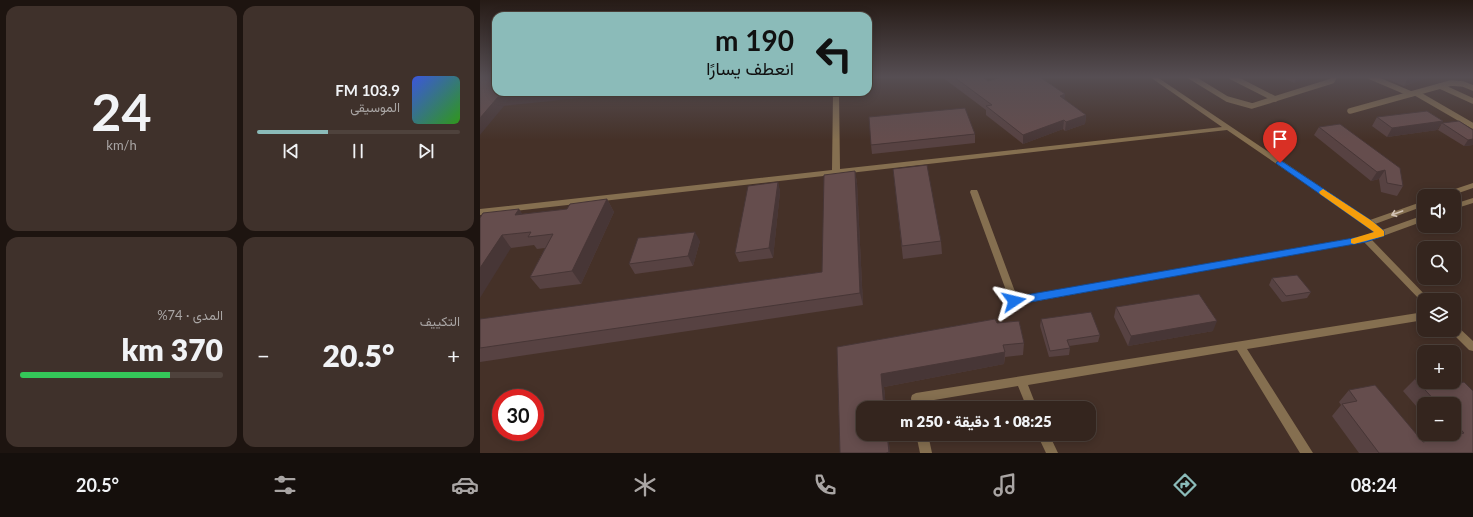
<!DOCTYPE html>
<html lang="ar">
<head>
<meta charset="utf-8">
<style>
  :root { --surface:#34251e; --page:#3f312b; --text:#f1f3f6; --muted:#a9a5a4; --line:#4e423c; --accent:#8bbbb9 }
  body { margin:0; font-family:Lato,Vazirmatn,sans-serif; background:var(--page); color:var(--text); direction:rtl; height:100vh; display:flex; flex-direction:column; font-size:15px; white-space:nowrap }
  * { box-sizing:border-box; margin:0 }
  p { font-size:13px; color:var(--muted) }
  .icon { flex:none; width:22px; height:22px; fill:none; stroke:currentColor; stroke-width:2; stroke-linecap:round; stroke-linejoin:round }
  .map { position:relative; flex:1; overflow:hidden; direction:ltr }
  .details { display:flex; flex-direction:column; gap:6px; padding:6px; background:#1d1410; width:480px }
  .details>* { flex:none }
  .hud { position:absolute; left:12px; top:12px; width:380px; height:84px; border-radius:12px; box-shadow:0 2px 10px #0003,0 0 0 1px var(--line); direction:rtl; background:#8bbbb9; color:#111; overflow:hidden }
  .fabs { position:absolute; left:937px; top:189px; display:grid; gap:8px }
  .fabs a { display:grid; place-items:center; width:44px; height:44px; border-radius:8px; background:var(--surface); box-shadow:0 2px 10px #0003,0 0 0 1px var(--line); font-size:20px }
  .speed { position:absolute; left:12px; top:389px; display:flex; gap:8px; font-size:20px; font-weight:700; text-align:center }
  .speed>* { display:grid; place-content:center; width:52px; height:52px; border-radius:50%; background:var(--surface); box-shadow:0 2px 10px #0003,0 0 0 1px var(--line); line-height:1 }
  .speed .limit { border:6px solid #d22; background:#fff; color:#111 }
  .pin { position:absolute; display:grid; place-items:center; width:34px; height:34px; color:#fff; margin:-41px -17px; border-radius:50% 50% 50% 0; rotate:-45deg; box-shadow:0 0 4px #0007 }
  .pin .icon { rotate:45deg }
  .me { position:absolute; width:44px; margin:-22px; rotate:80deg; stroke-linejoin:round; filter:drop-shadow(0 0 3px #0008) }
  .turn { display:flex; align-items:center; gap:14px; height:84px; padding:0 12px; font-size:18px }
  .turn .icon { width:52px; height:52px; stroke-width:2.5 }
  .turn b { display:block; font-size:28px; line-height:34px }
  .big { font-size:30px; font-weight:800; line-height:1.1 }
  .details .card { flex:1; display:flex; flex-direction:column; justify-content:center; gap:6px; min-width:0; padding:0 14px; border-radius:12px; background:var(--page) }
  .details .dial { align-items:center; gap:0 }
  .dial b { font-size:52px; line-height:1 }
  .song { display:flex; align-items:center; gap:12px }
  .cover { width:48px; height:48px; border-radius:6px; background:linear-gradient(135deg,hsl(230 70% 55%),hsl(110 70% 35%)) }
  .played { height:4px; border-radius:2px; background:linear-gradient(90deg,var(--accent) 35%,var(--line) 35%) }
  .keys { display:flex; justify-content:space-around; direction:ltr }
  .heat { display:flex; justify-content:space-between; align-items:center; font-size:22px; direction:ltr }
  .charge { height:6px; border-radius:3px; background:linear-gradient(90deg,#34c759 74%,var(--line) 0) }
  .details .tiles { flex:1; display:grid; gap:6px; grid-template-columns:repeat(2,1fr) }
  .trip { position:absolute; left:376px; top:401px; width:240px; height:40px; border-radius:12px; background:var(--surface); box-shadow:0 2px 10px #0003,0 0 0 1px var(--line); font-weight:800; line-height:40px; text-align:center; direction:rtl }
  .menu { display:flex; height:64px; justify-content:space-around; align-items:center; background:#150f0c; color:var(--muted) }
  .menu .icon { width:28px; height:28px }
  .menu .current { color:var(--accent) }
  .menu b { font-size:18px; color:var(--text) }
  main { display:flex; flex:1; min-height:0 }
  .map>svg:first-child { display:block }
  .lines { fill:none; stroke-linecap:round; stroke-linejoin:round }
  .service { stroke:#856f50; stroke-width:5.5 }
  .minor { fill:#856f50; fill-rule:evenodd }
  .wall { fill:#574242 }
  .shaded-wall { fill:#473636 }
  .building { fill:#654d4d; stroke:#473636 }
  .oneway { stroke:#d1c1b3 }
  .route { fill:#1a73e8; stroke:#114b97 }
  .slow { fill:#f59e0b }
</style>
</head>
<body>
<main>
<div class="map">
<svg width="993" height="453" viewBox="0 0 993 453">
  <rect width="100%" height="100%" fill="#453128"/>
  <g class="lines">
    <g class="service">
      <path d="M711,77L747,99L772,106L852,81L854,77"/>
      <path d="M752,77L795,99"/>
      <path d="M891,77L931,94"/>
      <path d="M960,86L993,101"/>
      <path d="M936,93L993,126"/>
      <path d="M870,111L971,83L983,84L993,88"/>
    </g>
    <g class="minor">
      <path d="M670,77H677L890,220L944,201V206L895,224L902,230L944,215V221L892,240L950,300H944V303L942,302L884,242L534,305L531,304L490,192L491,190H497L498,192L537,297L885,236L895,232L886,225L747,130L0,215V209L352,170L353,92H359L360,169L742,127Z"/>
      <path d="M993,183V188L970,196H959L960,194Z"/>
      <path d="M993,198V203L974,209V204Z"/>
      <path d="M944,312V320L767,349L833,453H820L757,350L548,385L557,408H547L538,386L442,402V408H432L431,398L432,395L436,393Z"/>
      <path d="M974,325L977,326L993,341V351L989,350L971,332L970,330H974Z"/>
      <path d="M436,434H448L452,453H440Z"/>
      <path d="M557,434H569L578,453H566Z"/>
    </g>
  </g>
  <g class="wall">
    <path d="M462,77H503L508,81L585,94L584,99L606,115L605,124L585,131L583,129L543,144L506,115V110Z"/>
    <path d="M802,77H834L814,83Z"/>
    <path d="M902,77H950L924,86Z"/>
    <path d="M897,117L963,121L957,130L907,137L892,126Z"/>
    <path d="M962,123L993,130V145L984,146L958,130Z"/>
    <path d="M860,124L923,186L917,196L901,192L899,179L891,181L834,135L839,127Z"/>
    <path d="M495,134V143L392,154L391,145Z"/>
    <path d="M413,169L461,241L462,254L423,259Z"/>
    <path d="M375,171L377,183L383,305L0,362V319L342,272Z"/>
    <path d="M298,182L300,192L293,258L259,262L255,253Z"/>
    <path d="M127,199L134,212L101,284L60,289L50,277L65,248L57,249L54,245L31,248L0,218L39,209L42,214L87,209Z"/>
    <path d="M220,241L213,266L155,274L149,264Z"/>
    <path d="M792,278L831,292L827,298L802,302L789,285Z"/>
    <path d="M636,307L733,331L648,346L634,317Z"/>
    <path d="M515,319L517,323L539,321L544,343L543,355L525,357L524,364L404,387L406,408H383V434H408L410,453H360L357,347Z"/>
    <path d="M561,319L620,335L618,342L589,346L590,348L589,355L569,357L560,326Z"/>
    <path d="M935,379L972,385L993,453H879L852,416L861,405L859,402L869,390L943,442L964,438L961,434H974V404H944V415L923,391Z"/>
  </g>
  <g class="shaded-wall">
    <path d="M817,77H834L814,83Z"/>
    <path d="M931,77H950L924,86L928,78Z"/>
    <path d="M73,92H122L119,96L24,106L0,135V118L18,97Z"/>
    <path d="M585,94L584,103L580,96Z"/>
    <path d="M606,115L605,124L585,131L586,122Z"/>
    <path d="M584,120L583,129L543,144V135Z"/>
    <path d="M963,121L957,130L907,137L912,128Z"/>
    <path d="M993,139V145L984,146L988,140Z"/>
    <path d="M905,170L899,179L891,181L897,172Z"/>
    <path d="M375,171L377,183L383,305L380,293Z"/>
    <path d="M298,182L300,192L293,258L289,248Z"/>
    <path d="M127,199L134,212L101,284L92,271Z"/>
    <path d="M39,209L47,222L35,215Z"/>
    <path d="M215,232L220,241L213,266L208,256Z"/>
    <path d="M22,235L31,248L0,298V268Z"/>
    <path d="M737,321L733,331L648,346L651,336Z"/>
    <path d="M525,352L524,364L404,387L406,408H404L401,374Z"/>
    <path d="M407,434H408L410,453H406Z"/>
  </g>
  <g class="building">
    <path d="M0,77H16V92H73L18,97L0,118Z"/>
    <path d="M474,77H503L508,81L521,77H560L585,94L580,96L606,115L586,122L584,120L543,135L506,106L512,105Z"/>
    <path d="M485,108L495,134L391,145L389,117Z"/>
    <path d="M947,111L963,121L912,128L897,117Z"/>
    <path d="M979,121L993,130V139L988,140L962,123Z"/>
    <path d="M860,124L920,168L923,186L907,183L905,170L897,172L839,127Z"/>
    <path d="M447,165L461,241L422,246L413,169Z"/>
    <path d="M375,171L380,293L0,348V319L342,272L344,175Z"/>
    <path d="M298,182L289,248L255,253L268,186Z"/>
    <path d="M127,199L92,271L50,277L73,234L48,237L51,232L22,235L0,268V218L3,213L39,209L35,215L87,209L90,204Z"/>
    <path d="M215,232L208,256L149,264L158,238Z"/>
    <path d="M817,275L831,292L806,296L792,278Z"/>
    <path d="M719,294L737,321L651,336L636,307Z"/>
    <path d="M611,312L620,335L587,340L590,348L570,351L561,319Z"/>
    <path d="M515,319L517,323L539,321L544,343L523,345L525,352L401,374L404,408H383V434H407L409,452L406,453H360L357,347Z"/>
    <path d="M944,377V382H970L972,385L984,382L993,391V453H899L862,404L877,401L869,390L895,385L943,442L984,433L974,422V404H958L935,379Z"/>
  </g>
  <defs><path id="oneway-shaft" d="M-6 0H5M1.5-3L5.5 0L1.5 3" fill="none" stroke-width="1.6" stroke-linecap="round" stroke-linejoin="round"/></defs>
  <use class="oneway" href="#oneway-shaft" transform="translate(917 213) rotate(160)"/>
  <linearGradient id="sky" x2="0" y2="1"><stop stop-color="#261b16"/><stop offset="0.55" stop-color="#564e53"/><stop offset="1" stop-color="#564e53" stop-opacity="0"/></linearGradient>
  <rect width="993" height="140" fill="url(#sky)"/>
  <path class="route" d="M800,160L892,221L904,231V236L886,242L534,305L528,301L534,297L885,236L894,232L797,164L796,163Z"/>
  <path class="slow" d="M843,189L892,221L904,231V236L874,244L871,243V239L894,232L840,194L839,192Z"/>
</svg>
<div class="fabs">
<a><svg class="icon" aria-label="sound" viewBox="0 0 24 24"><path d="M4 9h4l5-4v14l-5-4H4zM17 9q2 3 0 6"/></svg></a>
<a><svg class="icon" aria-label="search" viewBox="0 0 24 24"><circle cx="10" cy="10" r="6"/><path d="M15 15l6 6"/></svg></a>
<a><svg class="icon" aria-label="layers" viewBox="0 0 24 24"><path d="M12 4l9 5-9 5-9-5zM3 14l9 5 9-5"/></svg></a>
<a>+</a>
<a>−</a>
</div>
<div class="speed"><div class="limit">30</div></div>
<div class="pin" style="left:800px;top:163px;background:#d93025"><svg class="icon" aria-label="arrive" viewBox="0 0 24 24"><path d="M6 21V4h12l-3 4 3 4H6"/></svg></div>
<svg class="me" style="left:534px;top:301px" viewBox="-20 -20 40 40"><path d="M0-17L14 15 0 8-14 15z" fill="#1a73e8" stroke="#fff" stroke-width="4"/></svg>
<div class="trip">08:25 · 1 دقيقة · 250 m</div>
<div class="hud">
<div class="turn"><svg class="icon" aria-label="left" viewBox="0 0 24 24"><path d="M17 20v-9H6M10 6l-5 5 5 5"/></svg><div><b>190 m</b>انعطف يسارًا</div></div>
</div>
</div>
<section class="details">
<div class="tiles">
<div class="card">
<div class="song"><i class="cover"></i><div><b>103.9 FM</b><p>الموسيقى</p></div></div>
<div class="played"></div>
<div class="keys"><svg class="icon" aria-label="previous" viewBox="0 0 24 24"><path d="M18 5L8 12l10 7zM5 5v14"/></svg><svg class="icon" aria-label="pause" viewBox="0 0 24 24"><path d="M8 5v14M16 5v14"/></svg><svg class="icon" aria-label="next" viewBox="0 0 24 24"><path d="M6 5l10 7-10 7zM19 5v14"/></svg></div>
</div>
<div class="card dial"><b>24</b><p>km/h</p></div>
<div class="card"><p>التكييف</p>
<div class="heat"><a>−</a><b class="big">20.5°</b><a>+</a></div>
</div>
<div class="card"><p>المدى · 74%</p><b class="big">370 km</b><div class="charge"></div></div>
</div>
</section>
</main>
<nav class="menu">
<b>08:24</b>
<svg class="icon current" aria-label="directions" viewBox="0 0 24 24"><path d="M12 3l9 9-9 9-9-9zM9 14v-3h6M13 9l2 2-2 2"/></svg>
<svg class="icon" aria-label="music" viewBox="0 0 24 24"><path d="M9 18V5l10-2v13"/><circle cx="6" cy="18" r="3"/><circle cx="16" cy="16" r="3"/></svg>
<svg class="icon" aria-label="phone" viewBox="0 0 24 24"><path d="M5 4h4l2 5-3 2q2 4 5 5l2-3 5 2v4C11 20 4 13 5 4z"/></svg>
<svg class="icon" aria-label="climate" viewBox="0 0 24 24"><path d="M12 3v18M4 7l16 10M4 17L20 7"/></svg>
<svg class="icon" aria-label="car" viewBox="0 0 24 24"><path d="M5 17H2v-5l4-1 3-4h7l3 4 3 1v5h-3M9 17h6M6 11h13"/><circle cx="7" cy="17" r="2"/><circle cx="17" cy="17" r="2"/></svg>
<svg class="icon" aria-label="filters" viewBox="0 0 24 24"><path d="M4 7h16M4 17h16"/><circle cx="9" cy="7" r="2"/><circle cx="15" cy="17" r="2"/></svg>
<b>20.5°</b>
</nav>
</body>
</html>
